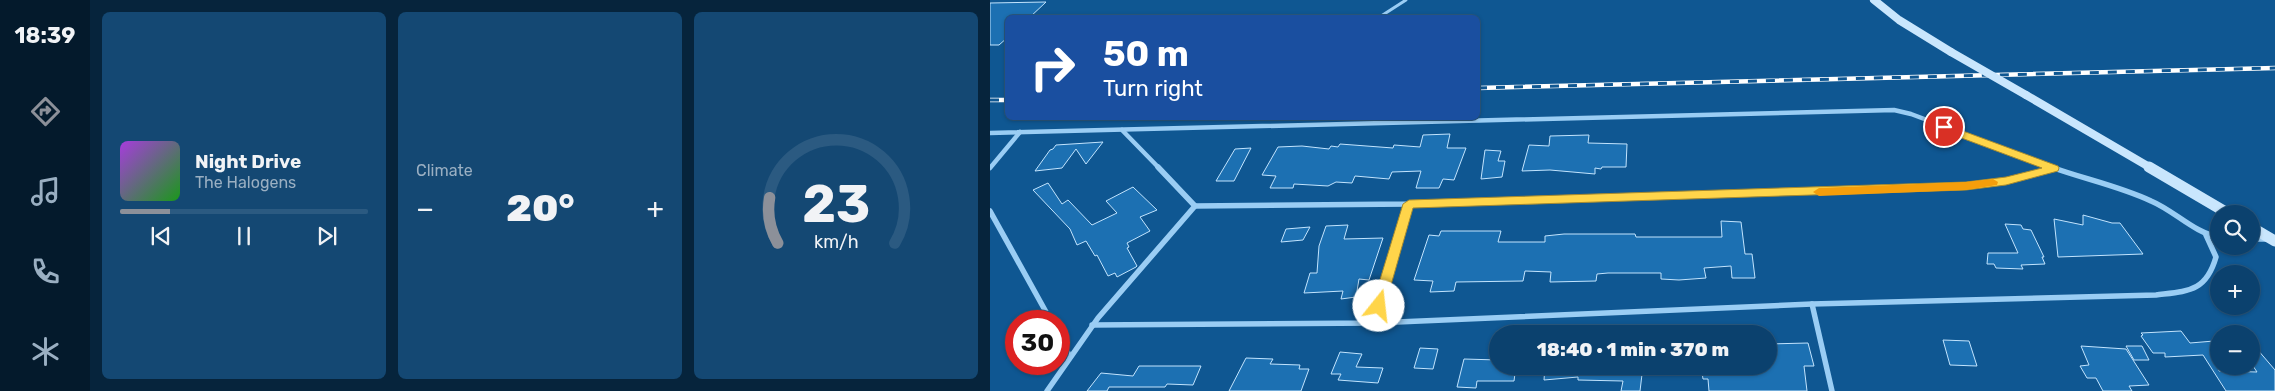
<!DOCTYPE html>
<html lang="en">
<head>
<meta charset="utf-8">
<style>
  :root { --surface:#0b416e; --page:#144873; --text:#f1f3f6; --muted:#9aafc2; --line:#2b5a81; --accent:#8c9099 }
  body { margin:0; font-family:Rubik,sans-serif; background:var(--page); color:var(--text); height:100vh; display:flex; flex-direction:column; font-size:19px; white-space:nowrap }
  * { box-sizing:border-box; margin:0 }
  p { font-size:16px; color:var(--muted) }
  .icon { flex:none; width:28px; height:28px; fill:none; stroke:currentColor; stroke-width:2; stroke-linecap:round; stroke-linejoin:round }
  .map { position:relative; flex:1; overflow:hidden }
  .side { display:flex; flex-direction:column; gap:12px; padding:12px; background:#06243c; width:900px }
  .side>* { flex:none }
  .hud { position:absolute; left:15px; top:15px; width:475px; height:105px; border-radius:8px; box-shadow:0 1px 4px #0004,0 0 0 1px var(--line); background:#1a4fa0; color:#fff; overflow:hidden }
  .buttons { position:absolute; left:1220px; top:205px; display:grid; gap:10px }
  .buttons a { display:grid; place-items:center; width:50px; height:50px; border-radius:50%; background:var(--surface); box-shadow:0 1px 4px #0004,0 0 0 1px var(--line); font-size:25px }
  .speed { position:absolute; left:15px; top:310px; display:flex; gap:10px; font-size:25px; font-weight:700; text-align:center }
  .speed>* { display:grid; place-content:center; width:65px; height:65px; border-radius:50%; background:var(--surface); box-shadow:0 1px 4px #0004,0 0 0 1px var(--line); line-height:1 }
  .speed .limit { border:8px solid #d22; background:#fff; color:#111 }
  .pin { position:absolute; display:grid; place-items:center; width:42px; height:42px; color:#fff; margin:-21px; border:2px solid #fff; border-radius:50%; box-shadow:0 1px 5px #0007 }
  .me { position:absolute; width:55px; margin:-28px; rotate:16deg; stroke-linejoin:round; filter:drop-shadow(0 0 4px #0008) }
  .turn { display:flex; align-items:center; gap:18px; height:105px; padding:0 15px; font-size:22px }
  .turn .icon { width:65px; height:65px; stroke-width:2.5 }
  .turn b { display:block; font-size:35px; line-height:42px }
  .big { font-size:38px; font-weight:800; line-height:1.1 }
  .side .widget { flex:1; display:flex; flex-direction:column; justify-content:center; gap:8px; min-width:0; padding:0 18px; border-radius:8px; background:var(--page) }
  .side .dial { align-items:center; gap:0 }
  .dial svg { height:130px; overflow:visible; fill:none; stroke:var(--line); stroke-width:7; stroke-linecap:round; text-anchor:middle }
  .dial text { fill:var(--text); stroke:none }
  .song { display:flex; align-items:center; gap:15px }
  .cover { width:60px; height:60px; border-radius:8px; background:linear-gradient(135deg,hsl(280 70% 55%),hsl(120 70% 35%)) }
  .played { height:5px; border-radius:2px; background:linear-gradient(90deg,var(--accent) 20%,var(--line) 20%) }
  .keys { display:flex; justify-content:space-around; direction:ltr }
  .heat { display:flex; justify-content:space-between; align-items:center; font-size:28px; direction:ltr }
  .side .tiles { flex:1; display:grid; gap:12px; grid-template-columns:repeat(3,1fr) }
  .trip { position:absolute; left:499px; top:325px; width:288px; height:50px; border-radius:25px; background:var(--surface); box-shadow:0 1px 4px #0004,0 0 0 1px var(--line); font-weight:800; line-height:50px; text-align:center }
  main { display:flex; flex:1; min-height:0 }
  .tabs { display:flex; flex-direction:column; width:90px; justify-content:space-around; align-items:center; background:#041a2c; color:var(--muted) }
  .tabs .icon { width:35px; height:35px }
  .tabs .on { color:var(--accent) }
  .tabs b { font-size:22px; color:var(--text) }
  .map>svg:first-child { display:block }
  .building { fill:#1c70b2; stroke:#c2e4fe }
  .lines { fill:none; stroke-linecap:round; stroke-linejoin:round }
  .lane { stroke:#9acdf4; stroke-width:3 }
  .street-far1 { stroke:#9acdf4; stroke-width:4.5 }
  .street { stroke:#9acdf4; stroke-width:5.5 }
  .secondary-far1 { stroke:#c9e6fd; stroke-width:8 }
  .secondary { stroke:#c9e6fd; stroke-width:11 }
  .rail-casing { stroke:#fff; stroke-width:4.5 }
  .rail { stroke:#0f5792; stroke-width:3; stroke-dasharray:9; stroke-linecap:butt }
  .secondary-bridge { stroke:#c9e6fd; stroke-width:8 }
  .route { fill:#ffd54a; stroke:#a68a30 }
  .slow { fill:#f59e0b }
</style>
</head>
<body>
<main>
<nav class="tabs">
<b>18:39</b>
<svg class="icon on" aria-label="directions" viewBox="0 0 24 24"><path d="M12 3l9 9-9 9-9-9zM9 14v-3h6M13 9l2 2-2 2"/></svg>
<svg class="icon" aria-label="music" viewBox="0 0 24 24"><path d="M9 18V5l10-2v13"/><circle cx="6" cy="18" r="3"/><circle cx="16" cy="16" r="3"/></svg>
<svg class="icon" aria-label="phone" viewBox="0 0 24 24"><path d="M5 4h4l2 5-3 2q2 4 5 5l2-3 5 2v4C11 20 4 13 5 4z"/></svg>
<svg class="icon" aria-label="climate" viewBox="0 0 24 24"><path d="M12 3v18M4 7l16 10M4 17L20 7"/></svg>
</nav>
<section class="side">
<div class="tiles">
<div class="widget">
<div class="song"><i class="cover"></i><div><b>Night Drive</b><p>The Halogens</p></div></div>
<div class="played"></div>
<div class="keys"><svg class="icon" aria-label="previous" viewBox="0 0 24 24"><path d="M18 5L8 12l10 7zM5 5v14"/></svg><svg class="icon" aria-label="pause" viewBox="0 0 24 24"><path d="M8 5v14M16 5v14"/></svg><svg class="icon" aria-label="next" viewBox="0 0 24 24"><path d="M6 5l10 7-10 7zM19 5v14"/></svg></div>
</div>
<div class="widget"><p>Climate</p>
<div class="heat"><a>−</a><b class="big">20°</b><a>+</a></div>
</div>
<div class="widget dial"><svg viewBox="0 0 100 80">
<path d="M14 69A42 42 0 1 1 86 69"/>
<path d="M14 69A42 42 0 0 1 9 41" stroke="#8c9099"/>
<text x="50" y="56" font-size="32" font-weight="700">23</text>
<text x="50" y="72" font-size="11">km/h</text>
</svg></div>
</div>
</section>
<div class="map">
<svg width="1285" height="391" viewBox="0 0 1285 391">
  <rect width="100%" height="100%" fill="#0f5792"/>
  <g class="building">
    <path d="M56,2L39,18H18V37L9,45H0V3Z"/>
    <path d="M460,134L457,148H476L464,180L453,179L449,188H426L431,171L402,172L399,179L365,176L362,183L346,182L338,186L304,184L303,188H280L286,176L272,175L288,147L312,146L339,149L341,146L348,147L350,144L403,148L404,145L430,147L433,135Z"/>
    <path d="M599,135L598,143L637,144L636,167H612L611,169L605,168V174L560,170L532,171L539,145L559,146L560,136Z"/>
    <path d="M113,142L96,164L86,149L72,168L45,171L60,150L63,149L66,145Z"/>
    <path d="M261,148L244,181H226L245,149Z"/>
    <path d="M495,150L511,151L508,161H515L512,177L491,179Z"/>
    <path d="M58,183L72,204L78,200L102,225L127,213L116,201L143,187L167,210L150,217L160,231L137,243L139,247L137,248L147,266L146,267L127,277L125,273L118,276L107,255L105,256L96,241L87,245L80,229L43,190Z"/>
    <path d="M1093,215L1122,223H1130L1153,254L1068,257L1064,219L1093,225Z"/>
    <path d="M731,221L751,222L755,254H762L765,278H742L741,266L714,268L716,278L689,280L671,279V273H618L607,274L606,281L560,282L561,272L535,271L533,281L466,282L464,291L440,292L443,281L424,280L439,235L449,236L451,231H511L508,242H555V236L574,234H645L646,237H732Z"/>
    <path d="M1015,224L1031,225L1033,229L1041,230L1054,257H1052L1055,264L1031,265L1033,269L1006,268L1004,264H997L998,253H1028Z"/>
    <path d="M358,225L354,239L393,238L379,280L369,279L366,297L351,299L353,291L314,293L320,273H327L329,246L336,226Z"/>
    <path d="M320,227L313,240L291,242L296,229Z"/>
    <path d="M1191,331L1200,343L1224,341L1229,346V371L1267,372L1261,363V342L1285,370V391H1236L1213,355L1175,357V353H1163L1151,336L1153,335L1151,333Z"/>
    <path d="M953,340L979,341L987,366L960,365Z"/>
    <path d="M818,343L824,366H814L817,391H719L718,379H713L711,366H778V344Z"/>
    <path d="M1091,346L1136,349L1159,385L1139,386L1142,391H1113L1106,378H1097L1090,366L1099,365Z"/>
    <path d="M1136,346H1152L1159,360H1144Z"/>
    <path d="M430,348L448,349L443,369L424,368Z"/>
    <path d="M350,352L372,354L366,367L393,368L388,383L348,380L351,374H341Z"/>
    <path d="M256,358L283,359L280,364L310,365L309,369H319L311,391H239Z"/>
    <path d="M474,359L508,360V366H526L524,381H487L486,388L467,387Z"/>
    <path d="M149,366H211L203,385L177,384L175,387H119L117,391H97L111,373L143,376Z"/>
    <path d="M555,366H653L650,391H631L633,381L588,380V377L554,380Z"/>
  </g>
  <g class="lines">
    <g class="lane">
      <path d="M388,18L416,0"/>
      <path d="M16,60H18"/>
    </g>
    <g class="street-far1">
      <path d="M132,130L169,168"/>
      <path d="M0,133L904,110L921,114L1065,168"/>
      <path d="M0,168L30,132"/>
    </g>
    <g class="street">
      <path d="M1061,167C1094,179 1129,186 1161,201C1185,211 1204,233 1229,237"/>
      <path d="M205,206L419,204L975,186L1016,181L1064,168"/>
      <path d="M0,211L61,321"/>
      <path d="M1261,239H1276"/>
      <path d="M822,304L842,391"/>
      <path d="M384,323L419,204"/>
      <path d="M102,325L384,323L822,304L1166,295C1198,291 1216,292 1226,257L1216,235"/>
      <path d="M69,335L79,355"/>
      <path d="M57,391L108,318L205,206L168,167"/>
    </g>
    <g class="secondary-far1">
      <path d="M884,0L909,20L961,52"/>
      <path d="M1036,95L1161,168"/>
    </g>
    <g class="secondary">
      <path d="M1159,167L1239,214"/>
      <path d="M1261,227L1285,241"/>
    </g>
    <defs>
      <g id="rail">
        <path d="M488,88L1285,68"/>
        <path d="M0,100H18"/>
      </g>
    </defs>
    <use href="#rail" class="rail-casing"/>
    <use href="#rail" class="rail"/>
    <path class="secondary-bridge" d="M961,52L1036,95"/>
  </g>
  <path class="route" d="M954,124L1068,166L1069,168L1068,171L1016,185L976,190L423,208L395,306L394,310H384L382,306L413,204L419,200L976,182L1016,177L1052,168L950,130L949,127Z"/>
  <path class="slow" d="M1003,179L1008,182L1007,185L976,190L829,196L823,192L829,188L976,182Z"/>
</svg>
<div class="buttons">
<a><svg class="icon" aria-label="search" viewBox="0 0 24 24"><circle cx="10" cy="10" r="6"/><path d="M15 15l6 6"/></svg></a>
<a>+</a>
<a>−</a>
</div>
<div class="speed"><div class="limit">30</div></div>
<div class="pin" style="left:954px;top:127px;background:#d93025"><svg class="icon" aria-label="arrive" viewBox="0 0 24 24"><path d="M6 21V4h12l-3 4 3 4H6"/></svg></div>
<svg class="me" style="left:389px;top:306px" viewBox="-20 -20 40 40"><circle r="19" fill="#fff"/><path d="M0-13L10 11 0 6-10 11z" fill="#ffd54a"/></svg>
<div class="trip">18:40 · 1 min · 370 m</div>
<div class="hud">
<div class="turn"><svg class="icon" aria-label="right" viewBox="0 0 24 24"><path d="M7 20v-9h11M14 6l5 5-5 5"/></svg><div><b>50 m</b>Turn right</div></div>
</div>
</div>
</main>
</body>
</html>
